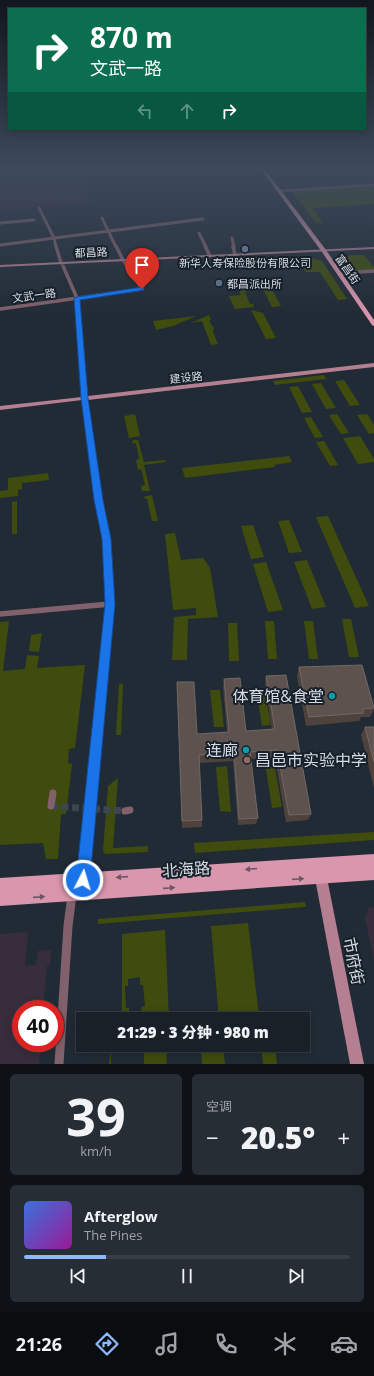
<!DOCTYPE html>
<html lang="zh">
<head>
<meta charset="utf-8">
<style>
  :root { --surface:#192028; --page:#262d34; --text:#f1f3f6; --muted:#9fa3a8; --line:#373e45; --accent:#8db9fc }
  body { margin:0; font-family:"Open Sans","Noto Sans SC",sans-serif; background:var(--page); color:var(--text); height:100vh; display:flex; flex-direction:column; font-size:15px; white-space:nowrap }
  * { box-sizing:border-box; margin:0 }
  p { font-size:13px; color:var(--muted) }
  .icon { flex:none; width:22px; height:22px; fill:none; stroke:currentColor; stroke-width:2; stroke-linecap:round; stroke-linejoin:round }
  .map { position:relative; height:1064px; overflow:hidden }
  .drawer { display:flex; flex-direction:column; gap:10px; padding:10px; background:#0e1216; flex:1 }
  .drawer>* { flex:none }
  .hud { position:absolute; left:8px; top:8px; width:358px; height:122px; border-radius:0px; box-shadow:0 2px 10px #0003,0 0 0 1px var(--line); background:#0b6e4f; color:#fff; overflow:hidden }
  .speed { position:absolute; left:12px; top:1000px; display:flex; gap:8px; font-size:20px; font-weight:700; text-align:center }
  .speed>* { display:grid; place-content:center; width:52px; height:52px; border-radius:50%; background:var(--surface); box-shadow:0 2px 10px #0003,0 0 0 1px var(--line); line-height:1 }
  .speed .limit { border:6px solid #d22; background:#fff; color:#111 }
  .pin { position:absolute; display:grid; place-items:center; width:34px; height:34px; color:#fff; margin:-41px -17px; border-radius:50% 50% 50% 0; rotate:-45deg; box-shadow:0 0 4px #0007 }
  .pin .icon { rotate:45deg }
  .me { position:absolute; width:44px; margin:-22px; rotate:5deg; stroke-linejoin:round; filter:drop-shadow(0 0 3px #0008) }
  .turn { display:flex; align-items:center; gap:14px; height:84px; padding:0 16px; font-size:18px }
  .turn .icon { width:52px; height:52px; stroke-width:2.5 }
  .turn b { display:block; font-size:28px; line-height:34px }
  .lanes { display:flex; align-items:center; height:38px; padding:0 16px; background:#0003; justify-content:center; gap:20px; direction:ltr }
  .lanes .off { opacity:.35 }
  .big { font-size:30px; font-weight:800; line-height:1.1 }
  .drawer .tile { flex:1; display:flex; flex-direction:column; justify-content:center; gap:6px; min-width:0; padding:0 14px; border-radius:6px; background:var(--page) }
  .drawer .dial { align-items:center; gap:0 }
  .dial b { font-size:52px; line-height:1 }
  .song { display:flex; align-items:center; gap:12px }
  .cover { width:48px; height:48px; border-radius:6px; background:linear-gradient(135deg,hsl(220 70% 55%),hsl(300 70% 35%)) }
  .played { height:4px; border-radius:2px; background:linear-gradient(90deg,var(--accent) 25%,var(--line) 25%) }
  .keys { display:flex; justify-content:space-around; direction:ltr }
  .heat { display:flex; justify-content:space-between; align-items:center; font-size:22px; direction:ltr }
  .drawer .tiles { flex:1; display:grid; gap:10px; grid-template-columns:1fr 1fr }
  .tile:last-child { grid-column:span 2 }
  .trip { position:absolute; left:76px; top:1012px; width:234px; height:40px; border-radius:0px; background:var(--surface); box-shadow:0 2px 10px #0003,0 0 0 1px var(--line); font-weight:800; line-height:40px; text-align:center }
  .dock { display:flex; height:64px; justify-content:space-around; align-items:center; background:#0a0d10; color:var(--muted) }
  .dock .icon { width:28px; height:28px }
  .dock .current { color:var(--accent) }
  .dock b { font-size:18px; color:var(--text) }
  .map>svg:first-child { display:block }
  .commercial { fill:#382d3c }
  .industrial { fill:#392c3a }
  .green { fill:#3f4c0e; fill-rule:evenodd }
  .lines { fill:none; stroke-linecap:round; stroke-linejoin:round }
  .street-tunnel { stroke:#3c464f; stroke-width:7; stroke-dasharray:7 3.5; stroke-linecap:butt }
  .street-far4 { stroke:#82616c; stroke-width:3 }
  .street-far3 { stroke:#82616c; stroke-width:3.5 }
  .street-far2 { stroke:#82616c; stroke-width:5.5 }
  .street-far1 { stroke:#82616c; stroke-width:7 }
  .street { stroke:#82616c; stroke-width:9 }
  .secondary { fill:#b47f91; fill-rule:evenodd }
  .primary { fill:#da96ad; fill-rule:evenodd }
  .wall { fill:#4f423d }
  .building { fill:#5e524f; stroke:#706866 }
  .oneway { fill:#6f5666 }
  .route { fill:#1a73e8; stroke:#114b97 }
  .service-dot { fill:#5c6f8a; stroke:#17212b; stroke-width:1.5 }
  .culture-dot { fill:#0f9aa8; stroke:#17212b; stroke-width:1.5 }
  .education-dot { fill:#8d6e63; stroke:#17212b; stroke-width:1.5 }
  .labels { text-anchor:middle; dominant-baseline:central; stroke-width:4; stroke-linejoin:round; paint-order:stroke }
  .far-street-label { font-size:11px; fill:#d6dce3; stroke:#17212b }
  .far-poi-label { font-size:11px; fill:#d6dce3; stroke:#17212b }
  .near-poi-label { font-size:16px; fill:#d6dce3; stroke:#17212b; text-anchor:end }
  .near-street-label { font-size:16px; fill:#d6dce3; stroke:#17212b }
</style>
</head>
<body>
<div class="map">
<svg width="374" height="1064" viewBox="0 0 374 1064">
  <rect width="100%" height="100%" fill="#212b35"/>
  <g class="commercial">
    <path d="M374,907V960L365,918L368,908Z"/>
    <path d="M28,932L25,966L36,965L38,951L51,950L50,965L47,966L43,1009H21V1043H41L39,1064H0V934Z"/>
  </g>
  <path class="industrial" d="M76,168L91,204L0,210V169Z"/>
  <g class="green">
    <path d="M374,186V204L312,208L323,223H316L293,193L299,191Z"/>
    <path d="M350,255H364L374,267V270L352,272L344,260Z"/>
    <path d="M307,257L322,261L347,299L338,300L320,272H306L298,261L259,263L257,260Z"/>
    <path d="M267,280L281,306L272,307L259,281Z"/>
    <path d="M234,281H239L243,290L249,289L250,291L245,292L250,304H253L254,307L235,309L229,296L241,295Z"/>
    <path d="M251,310L263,313L276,338L266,339Z"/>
    <path d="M209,315L211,320L209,321L214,328L213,332L218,344L211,345L202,321L191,323Z"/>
    <path d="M196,316L173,326L156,330L153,321Z"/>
    <path d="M324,375L326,379L275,385L273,381Z"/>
    <path d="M344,380L360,405L350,406L335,381Z"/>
    <path d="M321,383L336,408L326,409L312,384Z"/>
    <path d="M298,386L312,412L302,413L289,387Z"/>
    <path d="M135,414L140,436L129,438L124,416Z"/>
    <path d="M337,414L349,433L341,434L329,415Z"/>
    <path d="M367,414L374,425V433L369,434L357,415Z"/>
    <path d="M311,417L323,437L315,438L304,418Z"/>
    <path d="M360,436L374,459V462L358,464L343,438Z"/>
    <path d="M133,440H138L144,462L165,460L166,462L144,465L150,491H142L141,486L145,485L141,469L138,470L136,460L139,459L136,443L132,444Z"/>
    <path d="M324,441L338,465L330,466L316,442Z"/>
    <path d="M289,456L292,462L274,465L275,467L185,478L182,468Z"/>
    <path d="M48,473L49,480L22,483V489L18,490V496L0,498V491L8,490V478Z"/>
    <path d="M152,495L158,521H152L147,499L143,498L146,496Z"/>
    <path d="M17,501V534H12V502Z"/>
    <path d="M328,516L369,606L355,608L316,517Z"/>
    <path d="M289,520L302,552L289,553L278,521Z"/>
    <path d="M253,525L264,557L251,559L241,526Z"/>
    <path d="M175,533L181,560L203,558L210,568L218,617L188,619L187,660H172L174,617L196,615V608L173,610L165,534Z"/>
    <path d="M307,560L326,607L312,609L294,562Z"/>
    <path d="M266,562L283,610L268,612L253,564Z"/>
    <path d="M342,619H351L359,657H349Z"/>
    <path d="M9,621L3,671L25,669L27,655L39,656L37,668L85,665L75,748L69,749L68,763L72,764L66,814H61L58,859H46L43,843L0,845V622Z"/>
    <path d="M265,621H274L277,659H268Z"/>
    <path d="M304,621H313L318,659H309Z"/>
    <path d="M228,623H237L239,661H229Z"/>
    <path d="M42,633L39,652L29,651L31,635Z"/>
    <path d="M119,684H123L121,735H116Z"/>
    <path d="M256,689H264L271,725L262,726Z"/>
    <path d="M210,690H220L224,727H214Z"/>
    <path d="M274,763L282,807L272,808L265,764Z"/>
    <path d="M227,766L231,812L220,811L216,767Z"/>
    <path d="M118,778L113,848L148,846V852L105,854L103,850L108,786Z"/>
    <path d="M374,832V840L195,853L194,843Z"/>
    <path d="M305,902L306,907L98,924V919Z"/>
    <path d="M248,923L259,1016L219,1019L211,926Z"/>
    <path d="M165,930L169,1019H122V934ZM140,977V985H143L145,1006L141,1007L142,1015L129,1017V1008H126L125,986H128V979Z"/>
    <path d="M114,1045H166L167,1064H144V1049L111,1052V1064H109L111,1047Z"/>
    <path d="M201,1045H223L225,1064H202Z"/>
    <path d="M261,1045H275L277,1064H263Z"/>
  </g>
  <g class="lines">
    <path class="street-tunnel" d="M51,806L125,811"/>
    <g class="street-far4">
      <path d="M280,191L374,185"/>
      <path d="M39,208L54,238L56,247"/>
      <path d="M102,218L116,247"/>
      <path d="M0,223L34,220"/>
      <path d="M199,233L206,247"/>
      <path d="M232,238L234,247"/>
      <path d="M0,245L203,219"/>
    </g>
    <g class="street-far3">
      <path d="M56,246L61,263"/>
      <path d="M205,246L210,256"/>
      <path d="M233,246L235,255"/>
      <path d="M63,266L77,298L79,327"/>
      <path d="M344,273L374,271"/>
      <path d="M0,309L142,289L123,260L116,246"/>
    </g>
    <path class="street-far2" d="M0,614L110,604"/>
    <g class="street-far1">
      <path d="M51,806L53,793"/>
      <path d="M125,811L130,810"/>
    </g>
    <path class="street" d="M59,1064L68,926L72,895"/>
    <g class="secondary">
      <path d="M374,247V249L0,267V265Z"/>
      <path d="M79,325L82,327L88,396L374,363V367L88,400L103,501L110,539L114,604L89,880L87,884L83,886L79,884L77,880L106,604L102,539L95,501L82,400L0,410V406L82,397L76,327Z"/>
      <path d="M320,867L324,869L326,873L364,1064H350L314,873L316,869Z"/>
    </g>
    <g class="primary">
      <path d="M260,168H264L326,250L374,320V326L372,325L322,252Z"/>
      <path d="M374,854V880L0,906V892L31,890L0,892V878Z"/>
    </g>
  </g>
  <g class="wall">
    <path d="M299,667L374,709L370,717H361L359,721L306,726L297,676Z"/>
    <path d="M266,676L311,814L308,820L286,822L275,758L251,759L258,818L256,824L238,825L233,761L199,763L202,820V827L182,828L177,682L197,734L227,732L223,688L224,679L246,731L272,729L265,685Z"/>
    <path d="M365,727H374V788L361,735Z"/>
  </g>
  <g class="building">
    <path d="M362,665L374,708L363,709V713L309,717L299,667Z"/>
    <path d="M286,675L311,814L289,815L277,750L250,752L258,818L239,819L234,753L199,755L202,820L182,821L177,682H194L197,734L229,732L224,679L240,678L246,731L275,729L266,676Z"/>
    <path d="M365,727H374V762Z"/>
  </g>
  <defs><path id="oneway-solid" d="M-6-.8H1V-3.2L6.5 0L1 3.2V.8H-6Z"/></defs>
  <g class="oneway">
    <use href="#oneway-solid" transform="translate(251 869) rotate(176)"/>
    <use href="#oneway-solid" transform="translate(122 877) rotate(176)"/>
    <use href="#oneway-solid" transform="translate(298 879) rotate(-4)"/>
    <use href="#oneway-solid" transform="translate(169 888) rotate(-4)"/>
    <use href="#oneway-solid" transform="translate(39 897) rotate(-4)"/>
  </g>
  <linearGradient id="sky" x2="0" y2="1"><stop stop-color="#12181d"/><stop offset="0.53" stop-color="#3d4a5c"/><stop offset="1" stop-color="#3d4a5c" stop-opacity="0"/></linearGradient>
  <rect width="374" height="317" fill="url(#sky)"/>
  <path class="route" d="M142,287H144V290L80,300L88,398L103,500L111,539L115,604L90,880L88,885L83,887L78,885L76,880L105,604L102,539L94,500L81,398L74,298L77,297Z"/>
  <g class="service-dot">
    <circle cx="245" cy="249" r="4"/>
    <circle cx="219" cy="283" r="4"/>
  </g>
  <g class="culture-dot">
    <circle cx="332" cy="696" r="4"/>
    <circle cx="246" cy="750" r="4"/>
  </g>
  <circle class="education-dot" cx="247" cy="760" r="4"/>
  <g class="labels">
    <g class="far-street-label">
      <text transform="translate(91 252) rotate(-3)">都昌路</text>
      <text transform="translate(348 269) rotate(55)">富昌街</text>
      <text transform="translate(34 295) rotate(-8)">文武一路</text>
      <text transform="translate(186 377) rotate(-6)">建设路</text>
    </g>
    <g class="far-poi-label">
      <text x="245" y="262">新华人寿保险股份有限公司</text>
      <text x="227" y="283" text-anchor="start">都昌派出所</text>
    </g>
    <g class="near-poi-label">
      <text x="324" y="696">体育馆&amp;食堂</text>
      <text x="238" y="750">连廊</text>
      <text x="255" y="760" text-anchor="start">昌邑市实验中学</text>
    </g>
    <g class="near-street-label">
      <text transform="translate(186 869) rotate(-4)">北海路</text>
      <text transform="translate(354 961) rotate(79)">市府街</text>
    </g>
  </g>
</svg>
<div class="speed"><div class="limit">40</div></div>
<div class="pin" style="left:142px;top:289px;background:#d93025"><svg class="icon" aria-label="arrive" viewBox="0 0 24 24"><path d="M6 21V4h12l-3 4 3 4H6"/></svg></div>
<svg class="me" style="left:83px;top:880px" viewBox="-20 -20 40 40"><circle r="17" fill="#1a73e8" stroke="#fff" stroke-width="3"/><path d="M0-11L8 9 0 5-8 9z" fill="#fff"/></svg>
<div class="trip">21:29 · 3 分钟 · 980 m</div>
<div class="hud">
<div class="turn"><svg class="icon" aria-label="right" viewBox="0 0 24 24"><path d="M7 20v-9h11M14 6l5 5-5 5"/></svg><div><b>870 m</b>文武一路</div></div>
<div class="lanes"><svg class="icon off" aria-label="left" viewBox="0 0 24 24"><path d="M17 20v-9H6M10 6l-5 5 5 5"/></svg><svg class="icon off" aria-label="ahead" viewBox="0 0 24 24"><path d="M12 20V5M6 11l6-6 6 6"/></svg><svg class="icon" aria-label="right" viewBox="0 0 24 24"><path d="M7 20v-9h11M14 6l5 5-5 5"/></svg></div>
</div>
</div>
<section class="drawer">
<div class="tiles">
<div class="tile dial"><b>39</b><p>km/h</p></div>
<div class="tile"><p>空调</p>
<div class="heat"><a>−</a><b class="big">20.5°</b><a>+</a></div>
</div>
<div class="tile">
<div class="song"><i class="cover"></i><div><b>Afterglow</b><p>The Pines</p></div></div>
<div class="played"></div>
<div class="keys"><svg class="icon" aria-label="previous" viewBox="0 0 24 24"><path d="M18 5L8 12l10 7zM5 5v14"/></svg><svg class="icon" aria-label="pause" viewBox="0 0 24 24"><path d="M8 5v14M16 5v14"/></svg><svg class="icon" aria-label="next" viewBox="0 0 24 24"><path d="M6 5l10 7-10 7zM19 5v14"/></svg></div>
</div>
</div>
</section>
<nav class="dock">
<b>21:26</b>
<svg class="icon current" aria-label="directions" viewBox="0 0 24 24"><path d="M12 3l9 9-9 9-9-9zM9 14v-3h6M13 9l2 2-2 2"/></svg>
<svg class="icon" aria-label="music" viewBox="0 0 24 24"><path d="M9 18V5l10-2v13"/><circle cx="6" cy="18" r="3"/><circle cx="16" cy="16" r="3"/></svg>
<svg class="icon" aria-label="phone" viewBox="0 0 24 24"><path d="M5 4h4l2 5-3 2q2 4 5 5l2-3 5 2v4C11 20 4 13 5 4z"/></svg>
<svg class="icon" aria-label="climate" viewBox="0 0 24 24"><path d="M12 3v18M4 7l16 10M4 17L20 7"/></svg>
<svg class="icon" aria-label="car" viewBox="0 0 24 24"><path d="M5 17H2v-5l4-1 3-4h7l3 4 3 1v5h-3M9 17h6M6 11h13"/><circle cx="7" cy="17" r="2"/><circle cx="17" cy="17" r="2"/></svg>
</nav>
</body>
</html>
